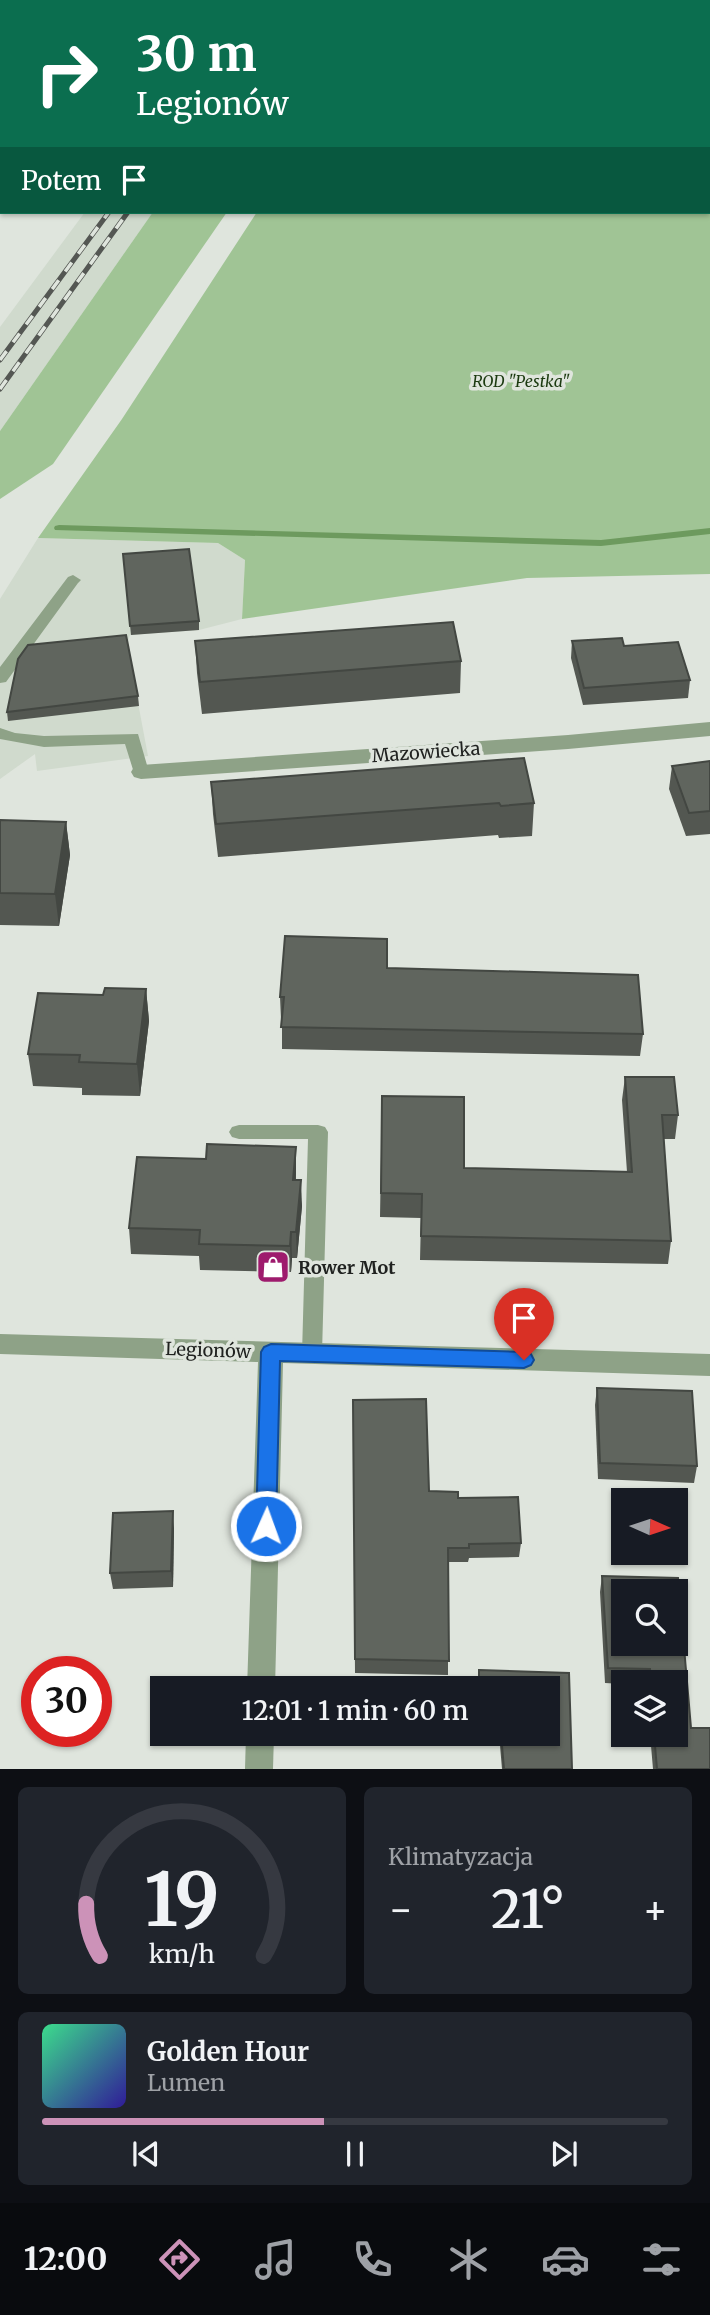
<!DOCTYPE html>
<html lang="pl">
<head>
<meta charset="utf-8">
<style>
  :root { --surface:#171b24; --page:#20242c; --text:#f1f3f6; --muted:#9ea1a6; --line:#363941; --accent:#cc92b8 }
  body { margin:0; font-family:Merriweather,serif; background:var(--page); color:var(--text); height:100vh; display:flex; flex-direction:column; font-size:26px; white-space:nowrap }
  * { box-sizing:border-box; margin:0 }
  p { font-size:23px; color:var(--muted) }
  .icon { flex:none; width:38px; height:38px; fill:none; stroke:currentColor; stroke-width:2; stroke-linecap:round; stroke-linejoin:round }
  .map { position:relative; height:1769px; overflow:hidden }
  .side { display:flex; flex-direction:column; gap:18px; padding:18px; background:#0d0f14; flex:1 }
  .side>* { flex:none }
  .banner { position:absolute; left:0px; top:0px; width:710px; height:214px; box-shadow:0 2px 5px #0004; background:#0b6e4f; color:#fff; overflow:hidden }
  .needle { width:46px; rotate:93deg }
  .fabs { position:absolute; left:611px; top:1488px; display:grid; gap:14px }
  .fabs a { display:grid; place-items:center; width:77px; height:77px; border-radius:0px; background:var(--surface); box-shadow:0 2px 5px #0004; font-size:35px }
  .speed { position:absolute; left:21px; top:1656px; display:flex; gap:14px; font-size:35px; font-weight:700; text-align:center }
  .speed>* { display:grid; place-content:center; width:91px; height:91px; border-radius:50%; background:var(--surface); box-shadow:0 2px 5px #0004; line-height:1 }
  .speed .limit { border:10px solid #d22; background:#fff; color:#111 }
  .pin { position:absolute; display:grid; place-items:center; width:60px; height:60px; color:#fff; margin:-72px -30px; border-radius:50% 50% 50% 0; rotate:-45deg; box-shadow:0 0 7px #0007 }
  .pin .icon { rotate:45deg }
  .me { position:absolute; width:77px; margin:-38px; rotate:2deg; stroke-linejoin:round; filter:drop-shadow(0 0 5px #0008) }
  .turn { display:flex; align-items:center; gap:24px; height:147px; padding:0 21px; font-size:32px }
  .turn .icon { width:91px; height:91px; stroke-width:2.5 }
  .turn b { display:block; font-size:49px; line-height:60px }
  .then { display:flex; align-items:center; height:66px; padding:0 21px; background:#0003; gap:14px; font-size:26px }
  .big { font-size:52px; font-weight:600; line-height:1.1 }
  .side .card { flex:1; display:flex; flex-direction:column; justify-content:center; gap:10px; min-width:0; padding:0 24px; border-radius:10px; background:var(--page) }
  .side .dial { align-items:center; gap:0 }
  .dial svg { height:182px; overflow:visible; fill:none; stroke:var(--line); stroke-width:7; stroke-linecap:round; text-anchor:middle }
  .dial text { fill:var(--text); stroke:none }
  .song { display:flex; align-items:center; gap:21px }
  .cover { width:84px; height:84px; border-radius:10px; background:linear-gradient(135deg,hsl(150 70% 55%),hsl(250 70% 35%)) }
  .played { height:7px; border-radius:4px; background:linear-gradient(90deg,var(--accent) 45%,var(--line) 45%) }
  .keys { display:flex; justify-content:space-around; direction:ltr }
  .heat { display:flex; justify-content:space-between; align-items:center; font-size:38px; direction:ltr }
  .side .tiles { flex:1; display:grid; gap:18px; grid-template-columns:1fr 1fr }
  .card:last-child { grid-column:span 2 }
  .trip { position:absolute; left:150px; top:1676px; width:410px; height:70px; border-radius:0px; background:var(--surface); box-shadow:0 2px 5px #0004; font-weight:600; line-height:70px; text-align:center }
  .menu { display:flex; height:112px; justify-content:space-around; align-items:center; background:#090b0e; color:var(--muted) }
  .menu .icon { width:49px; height:49px }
  .menu .active { color:var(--accent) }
  .menu b { font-size:32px; color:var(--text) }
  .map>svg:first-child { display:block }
  .built { fill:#d0dacd }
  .green { fill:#a0c495 }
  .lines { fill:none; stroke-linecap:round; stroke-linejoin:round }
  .stream { fill:#6d9a5e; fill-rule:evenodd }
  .lane { fill:#8ea287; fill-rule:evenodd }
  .street { fill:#8ea287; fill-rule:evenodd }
  .rail-casing { stroke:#545753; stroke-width:5 }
  .rail { stroke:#dfe5dd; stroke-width:3.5; stroke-dasharray:11; stroke-linecap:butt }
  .wall { fill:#535751; fill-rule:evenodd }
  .shaded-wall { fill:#434742 }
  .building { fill:#60655e; stroke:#434742; stroke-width:2; fill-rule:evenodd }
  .route { fill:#1a73e8; stroke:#114b97; stroke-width:2 }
  .labels { text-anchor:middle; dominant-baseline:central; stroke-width:7; stroke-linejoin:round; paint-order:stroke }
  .far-park-label { font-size:16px; font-style:italic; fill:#1b3a10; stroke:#dfe5dd }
  .street-label { font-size:18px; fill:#202220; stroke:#dfe5dd }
  .poi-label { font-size:18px; font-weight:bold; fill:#202220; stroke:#dfe5dd; text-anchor:start }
</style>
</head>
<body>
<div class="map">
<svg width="710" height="1769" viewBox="0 0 710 1769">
  <rect width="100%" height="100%" fill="#dfe5dd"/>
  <g class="built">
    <path d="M85,212H153L0,431V327Z"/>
    <path d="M38,538L218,543L245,560L242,619L199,630L130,635L127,644L148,756L37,771L35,754L0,779V599Z"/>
  </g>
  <g class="green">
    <path d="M389,0H710V574L527,578L242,619L245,560L218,543L38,538L122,419L257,212H709V2Z"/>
    <path d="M153,212H227L53,464L0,499V431Z"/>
  </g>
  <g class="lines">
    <path class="stream" d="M59,525L601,540L710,528V534L601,546L55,530L54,528L55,526Z"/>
    <g class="lane">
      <path d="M73,575L81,580L78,583L6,682L0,683V667L68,577Z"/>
      <path d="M0,728L15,733L44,736L138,734L149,772L147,776H135L125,744L44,747L0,739Z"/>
      <path d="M239,1125H318L325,1127L328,1132L322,1354L319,1360L312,1363L305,1360L302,1354L308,1139H239L232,1137L229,1132L232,1127Z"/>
    </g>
    <g class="street">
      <path d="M710,722V736L568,749L141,779L134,777L131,772L134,767L141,765L568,735Z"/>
      <path d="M0,1334L710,1354V1376L283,1363L275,1689H247L258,1362L0,1354Z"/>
      <path d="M246,1734H274L273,1769H245Z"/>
    </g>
    <defs>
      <g id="rail">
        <path d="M0,360L109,212"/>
        <path d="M0,389L128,212"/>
      </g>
    </defs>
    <use href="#rail" class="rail-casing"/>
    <use href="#rail" class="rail"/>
  </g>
  <g class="wall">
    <path d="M123,554L199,621V630L131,635Z"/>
    <path d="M195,641L461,661L460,693L202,714L197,673Z"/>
    <path d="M572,641L624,646L690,680L688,698L583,705L571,658Z"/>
    <path d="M138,696L139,706L8,721L7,712Z"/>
    <path d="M710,761V834L686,836L669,789L672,766Z"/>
    <path d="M211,782L534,803L532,836L499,838L498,835L218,857L213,814Z"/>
    <path d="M0,820L66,822L70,855L59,926L0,925Z"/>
    <path d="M387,968L643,1034L640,1056L282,1049V1019H281L280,997Z"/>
    <path d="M146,989L149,1021L140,1096L82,1095V1088L33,1086L28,1054L103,995Z"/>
    <path d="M625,1077L678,1115L675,1139H664L671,1241L668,1264L420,1260L421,1218L380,1217L382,1096L464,1168L627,1172L622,1100Z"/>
    <path d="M296,1147V1180L302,1206L297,1258H292L291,1272L200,1270L199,1256L131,1254L129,1228L206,1159Z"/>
    <path d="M597,1388L697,1466L694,1483L598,1479L595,1405Z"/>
    <path d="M353,1400L429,1491L458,1498L521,1543L519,1557L469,1558L468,1562H448V1675L355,1673Z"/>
    <path d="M174,1528L173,1587L113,1589L110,1573Z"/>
    <path d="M602,1576L678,1578L691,1728H710V1769H653L650,1734H676V1682H623V1684L605,1683L600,1592ZM623,1591H676V1643H623Z"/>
    <path d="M479,1670L569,1673L572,1769H502L499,1734H548V1689H478Z"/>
  </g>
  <g class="shaded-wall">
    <path d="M66,822L70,855L59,926L55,894Z"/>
    <path d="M146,989L149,1021L140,1096L137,1064Z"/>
    <path d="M296,1147V1173L293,1206V1180Z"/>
    <path d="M301,1180L302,1206L297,1258L296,1232Z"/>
    <path d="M291,1232L292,1258L291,1272L290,1246Z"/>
    <path d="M173,1511L174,1528L173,1587L171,1571Z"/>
  </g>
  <g class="building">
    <path d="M189,549L199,621L130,626L123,554Z"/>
    <path d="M453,622L461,661L200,682L195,641Z"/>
    <path d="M126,635L138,696L7,712L18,659L28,645Z"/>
    <path d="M622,638L624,646L678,642L690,680L584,688L572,641Z"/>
    <path d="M524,758L534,803L501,806L499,803L216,824L211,782Z"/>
    <path d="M710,761V811L689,813L672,766Z"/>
    <path d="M0,820L66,822L55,894L0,893Z"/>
    <path d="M285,936L387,939V968L638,975L643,1034L281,1027L284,997H280Z"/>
    <path d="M105,988L146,989L137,1064L79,1062L80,1055L28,1054L38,993L103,995Z"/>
    <path d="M625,1077H674L678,1115H662L671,1241L421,1236L422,1194L381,1193L382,1096L464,1097V1168L632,1172Z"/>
    <path d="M207,1144L296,1147L293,1180H301L296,1232H291L290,1246L199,1244L200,1230L129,1228L137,1157L206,1159Z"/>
    <path d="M597,1388L692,1391L697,1466L600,1463Z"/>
    <path d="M426,1399L429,1491L458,1492V1498L518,1497L521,1543L469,1544V1548H448L449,1661L355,1659L353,1400Z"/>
    <path d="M173,1511L171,1571L110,1573L113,1513Z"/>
    <path d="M602,1576L678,1578L691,1728H710V1769H657L654,1734H676V1682H651L650,1669L608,1668ZM623,1591H676V1643H623Z"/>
    <path d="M479,1670L569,1673L572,1769H504L501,1734H548V1689H479Z"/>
  </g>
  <path class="route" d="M271,1344L524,1352L531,1354L534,1360L531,1365L524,1368L280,1361L276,1526L273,1532L266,1535L259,1532L256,1526L261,1352L264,1347Z"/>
  <defs>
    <symbol id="shop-square" viewBox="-11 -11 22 22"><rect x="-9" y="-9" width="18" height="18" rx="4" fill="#9e1b6d" stroke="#dfe5dd"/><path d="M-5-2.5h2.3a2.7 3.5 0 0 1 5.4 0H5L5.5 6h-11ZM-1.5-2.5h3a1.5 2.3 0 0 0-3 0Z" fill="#fff"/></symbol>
  </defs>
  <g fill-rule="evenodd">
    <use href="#shop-square" x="254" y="1248" width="38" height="38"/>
  </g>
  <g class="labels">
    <g class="far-park-label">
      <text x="521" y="381">ROD "Pestka"</text>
    </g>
    <g class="street-label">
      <text transform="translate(426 752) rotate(-4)">Mazowiecka</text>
      <text transform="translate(208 1350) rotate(2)">Legionów</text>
    </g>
    <g class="poi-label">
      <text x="298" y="1267">Rower Mot</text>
    </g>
  </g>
</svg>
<div class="fabs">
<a><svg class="needle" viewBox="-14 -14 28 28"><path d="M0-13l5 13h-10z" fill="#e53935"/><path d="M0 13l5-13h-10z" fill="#9ea1a6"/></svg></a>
<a><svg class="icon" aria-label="search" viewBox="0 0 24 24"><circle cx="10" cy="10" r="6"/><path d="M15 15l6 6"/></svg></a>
<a><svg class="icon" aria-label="layers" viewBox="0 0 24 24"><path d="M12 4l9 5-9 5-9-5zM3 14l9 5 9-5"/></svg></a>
</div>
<div class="speed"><div class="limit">30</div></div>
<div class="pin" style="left:524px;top:1360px;background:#d93025"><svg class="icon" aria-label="arrive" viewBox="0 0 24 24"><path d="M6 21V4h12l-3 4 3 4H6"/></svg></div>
<svg class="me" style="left:266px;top:1526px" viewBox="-20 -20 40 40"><circle r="17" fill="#1a73e8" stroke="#fff" stroke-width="3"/><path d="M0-11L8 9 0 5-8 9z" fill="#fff"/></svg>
<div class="trip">12:01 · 1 min · 60 m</div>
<div class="banner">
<div class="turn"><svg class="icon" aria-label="right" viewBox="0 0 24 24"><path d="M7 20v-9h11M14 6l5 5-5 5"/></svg><div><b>30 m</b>Legionów</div></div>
<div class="then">Potem<svg class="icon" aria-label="arrive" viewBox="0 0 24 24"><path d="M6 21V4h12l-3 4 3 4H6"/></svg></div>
</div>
</div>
<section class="side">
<div class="tiles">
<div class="card dial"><svg viewBox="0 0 100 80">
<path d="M14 69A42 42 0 1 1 86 69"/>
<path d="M14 69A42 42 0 0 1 8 46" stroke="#cc92b8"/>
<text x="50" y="56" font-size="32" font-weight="700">19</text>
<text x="50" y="72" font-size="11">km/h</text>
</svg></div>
<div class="card"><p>Klimatyzacja</p>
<div class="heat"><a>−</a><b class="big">21°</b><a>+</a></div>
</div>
<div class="card">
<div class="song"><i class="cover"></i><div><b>Golden Hour</b><p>Lumen</p></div></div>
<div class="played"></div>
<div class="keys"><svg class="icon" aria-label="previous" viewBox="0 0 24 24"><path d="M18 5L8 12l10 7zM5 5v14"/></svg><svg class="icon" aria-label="pause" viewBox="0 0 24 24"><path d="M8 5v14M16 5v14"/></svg><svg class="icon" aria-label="next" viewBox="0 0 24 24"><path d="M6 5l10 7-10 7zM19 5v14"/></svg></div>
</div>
</div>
</section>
<nav class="menu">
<b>12:00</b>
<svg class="icon active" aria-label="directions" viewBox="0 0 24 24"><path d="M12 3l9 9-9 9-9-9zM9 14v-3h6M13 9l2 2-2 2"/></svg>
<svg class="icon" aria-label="music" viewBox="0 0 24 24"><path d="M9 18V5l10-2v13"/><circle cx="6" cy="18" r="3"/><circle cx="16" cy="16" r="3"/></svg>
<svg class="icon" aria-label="phone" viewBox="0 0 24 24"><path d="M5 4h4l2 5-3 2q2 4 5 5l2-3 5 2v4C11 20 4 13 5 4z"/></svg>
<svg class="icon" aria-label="climate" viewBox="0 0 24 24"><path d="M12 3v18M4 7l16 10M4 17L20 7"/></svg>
<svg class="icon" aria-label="car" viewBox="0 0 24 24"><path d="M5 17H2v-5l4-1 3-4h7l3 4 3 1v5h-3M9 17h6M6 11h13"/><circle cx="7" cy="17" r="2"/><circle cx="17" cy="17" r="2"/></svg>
<svg class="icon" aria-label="filters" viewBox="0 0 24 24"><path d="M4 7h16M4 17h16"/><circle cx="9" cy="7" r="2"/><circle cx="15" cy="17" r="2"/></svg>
</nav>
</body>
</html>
